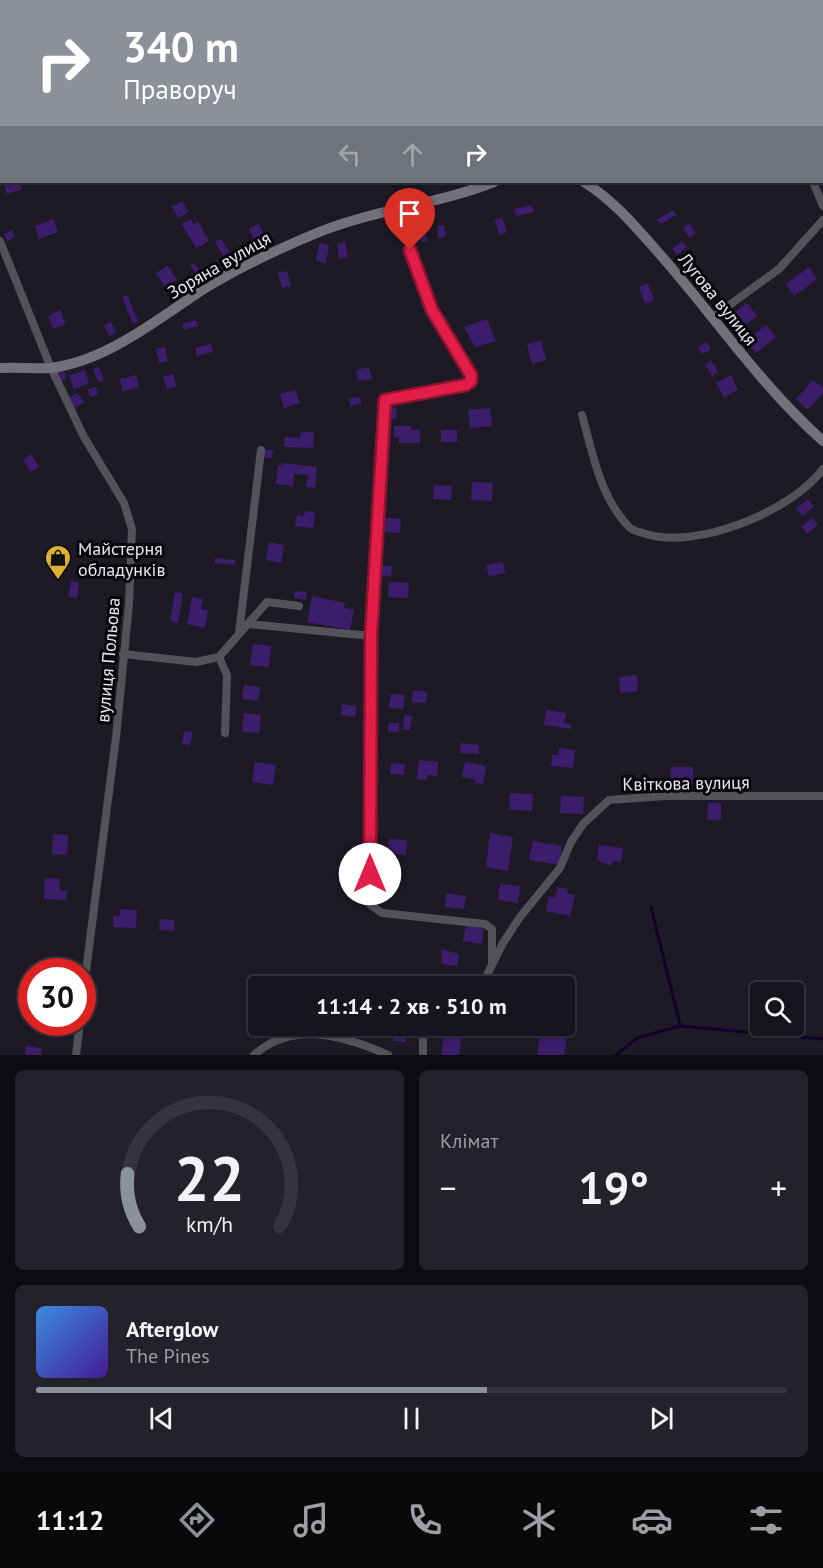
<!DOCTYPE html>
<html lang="uk">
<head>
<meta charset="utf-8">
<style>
  :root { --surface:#16141c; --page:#232129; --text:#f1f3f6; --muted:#9e9ea3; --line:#35333b; --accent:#8c9099 }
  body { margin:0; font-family:"PT Sans",sans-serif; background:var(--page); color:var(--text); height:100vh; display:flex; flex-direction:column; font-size:22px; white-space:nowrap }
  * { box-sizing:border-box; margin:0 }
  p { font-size:20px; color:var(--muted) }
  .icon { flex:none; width:33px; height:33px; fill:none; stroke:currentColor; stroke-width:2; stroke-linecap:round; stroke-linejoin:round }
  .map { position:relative; height:1055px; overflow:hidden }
  .details { display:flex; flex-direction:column; gap:15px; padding:15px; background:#0c0b0f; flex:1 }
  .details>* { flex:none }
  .banner { position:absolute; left:0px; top:0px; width:824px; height:183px; box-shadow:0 2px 4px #0004,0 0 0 2px var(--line); background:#8c9099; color:#fff; overflow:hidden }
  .controls { position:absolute; left:750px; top:982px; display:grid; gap:12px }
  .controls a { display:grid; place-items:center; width:54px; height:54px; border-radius:6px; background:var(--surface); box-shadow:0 2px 4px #0004,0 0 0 2px var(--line); font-size:30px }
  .speed { position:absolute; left:18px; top:958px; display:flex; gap:12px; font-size:30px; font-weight:700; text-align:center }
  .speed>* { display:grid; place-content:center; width:78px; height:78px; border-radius:50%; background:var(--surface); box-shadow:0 2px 4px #0004,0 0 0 2px var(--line); line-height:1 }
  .speed .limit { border:9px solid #d22; background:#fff; color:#111 }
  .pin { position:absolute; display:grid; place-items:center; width:51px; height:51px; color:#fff; margin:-62px -26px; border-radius:50% 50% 50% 0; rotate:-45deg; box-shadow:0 0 6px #0007 }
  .pin .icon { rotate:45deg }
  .me { position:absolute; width:66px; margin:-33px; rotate:0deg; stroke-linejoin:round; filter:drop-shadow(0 0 4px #0008) }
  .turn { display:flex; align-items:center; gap:21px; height:126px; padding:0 24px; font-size:27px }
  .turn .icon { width:78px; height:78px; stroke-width:2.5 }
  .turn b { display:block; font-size:42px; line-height:51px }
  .lanes { display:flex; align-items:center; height:57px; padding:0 24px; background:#0003; justify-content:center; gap:30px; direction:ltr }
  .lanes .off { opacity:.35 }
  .big { font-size:45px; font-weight:800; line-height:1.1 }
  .details .tile { flex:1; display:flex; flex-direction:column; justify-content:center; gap:9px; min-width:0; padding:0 21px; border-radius:9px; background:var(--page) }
  .details .dial { align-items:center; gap:0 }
  .dial svg { height:156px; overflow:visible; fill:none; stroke:var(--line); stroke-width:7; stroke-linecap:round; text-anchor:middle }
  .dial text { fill:var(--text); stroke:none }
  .song { display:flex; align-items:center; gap:18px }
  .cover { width:72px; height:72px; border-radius:9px; background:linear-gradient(135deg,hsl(210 70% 55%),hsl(260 70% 35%)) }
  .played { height:6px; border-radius:3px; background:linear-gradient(90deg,var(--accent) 60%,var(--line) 60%) }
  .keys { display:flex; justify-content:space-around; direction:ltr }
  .heat { display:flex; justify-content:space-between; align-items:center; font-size:33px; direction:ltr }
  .details .tiles { flex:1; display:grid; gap:15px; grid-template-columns:1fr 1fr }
  .tile:last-child { grid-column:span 2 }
  .trip { position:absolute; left:248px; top:976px; width:327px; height:60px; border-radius:6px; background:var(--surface); box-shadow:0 2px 4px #0004,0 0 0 2px var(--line); font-weight:800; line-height:60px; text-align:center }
  .dock { display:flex; height:96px; justify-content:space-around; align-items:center; background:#09080b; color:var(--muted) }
  .dock .icon { width:42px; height:42px }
  .dock .active { color:var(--accent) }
  .dock b { font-size:27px; color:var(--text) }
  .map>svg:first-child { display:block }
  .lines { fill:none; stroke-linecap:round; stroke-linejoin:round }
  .stream { stroke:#110229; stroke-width:3 }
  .building { fill:#3b1d6b }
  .street { stroke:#535258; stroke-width:8 }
  .secondary { stroke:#727079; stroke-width:10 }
  .route-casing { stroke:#92132f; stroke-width:15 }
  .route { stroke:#e11d48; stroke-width:10 }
  .labels { text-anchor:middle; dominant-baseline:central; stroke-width:6; stroke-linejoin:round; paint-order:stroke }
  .street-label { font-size:18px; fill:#e9e7ef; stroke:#07060b }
  .poi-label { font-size:18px; fill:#e9e7ef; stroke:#07060b; text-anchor:start }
</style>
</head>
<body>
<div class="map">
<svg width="823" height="1055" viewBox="0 0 823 1055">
  <rect width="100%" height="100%" fill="#1d1a26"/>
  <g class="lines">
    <g class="stream">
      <path d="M651,907L680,1025"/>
      <path d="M616,1055L637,1038L680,1026L823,1039"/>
    </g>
  </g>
  <g class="building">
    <path d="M3,182H20L22,189L7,194Z"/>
    <path d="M182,201L189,212L178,218L172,207Z"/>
    <path d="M532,205L534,212L516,216L514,209Z"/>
    <path d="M673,210L676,215L660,224L657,220Z"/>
    <path d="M502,217L507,232L500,235L494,220Z"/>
    <path d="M53,219L58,232L39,239L35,226Z"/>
    <path d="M191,219L193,224L198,221L209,241L196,248L182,224Z"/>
    <path d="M259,224L265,237L255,242L249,229Z"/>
    <path d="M689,224L696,233L690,238L683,228Z"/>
    <path d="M444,225L446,237L438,238L437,226Z"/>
    <path d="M425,226L427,242H421L419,227Z"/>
    <path d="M12,230L15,237L7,241L4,234Z"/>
    <path d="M221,239L230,253L224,257L215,242Z"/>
    <path d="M682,241L687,247L677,255L672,249Z"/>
    <path d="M345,242L348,257L339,259L337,244Z"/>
    <path d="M319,243L329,245L326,263L316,261Z"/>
    <path d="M194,263L202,274L198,277L190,265Z"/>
    <path d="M168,266L177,280L165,287L156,273Z"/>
    <path d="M809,267L817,279L794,296L786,284Z"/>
    <path d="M287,271L291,286L282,288L278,273Z"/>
    <path d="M648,284L654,300L645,304L639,287Z"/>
    <path d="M127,295L138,321L133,324L122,297Z"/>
    <path d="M747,303L757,316L738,331L728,318Z"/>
    <path d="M60,310L66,324L53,329L48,316Z"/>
    <path d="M487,319L496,341L475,347L464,327Z"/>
    <path d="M196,320L198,326L184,330L182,324Z"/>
    <path d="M111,322L116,333L109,336L104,325Z"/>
    <path d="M766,325L776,337L756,353L746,341Z"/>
    <path d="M541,340L546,360L532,364L527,344Z"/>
    <path d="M707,342L711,350L702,354L698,347Z"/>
    <path d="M211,344L213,352L197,356L195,348Z"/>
    <path d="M165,347L168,361L159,363L156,349Z"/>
    <path d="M711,360L718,372L712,376L705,364Z"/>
    <path d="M99,367L104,380L98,382L93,369Z"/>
    <path d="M369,367L372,379L358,381L356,370Z"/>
    <path d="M63,369L67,379L61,381L57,371Z"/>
    <path d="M85,370L89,383L74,389L69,376Z"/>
    <path d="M173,374L177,386L167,389L163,377Z"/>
    <path d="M136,375L139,388L122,391L120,379Z"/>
    <path d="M731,375L738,390L724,397L716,383Z"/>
    <path d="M813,380L823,388V393L808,410L796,399Z"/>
    <path d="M96,387L98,395L90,397L88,389Z"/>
    <path d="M295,390L300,403L284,408L280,394Z"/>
    <path d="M78,393L84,403L74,408L69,397Z"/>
    <path d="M360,397L361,404L350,406L349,398Z"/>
    <path d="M388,407L397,408L396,419H387Z"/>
    <path d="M490,408L492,426L470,428L468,410Z"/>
    <path d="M394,426H411V430H420V443H399V437H394Z"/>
    <rect x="441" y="430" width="16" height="12"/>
    <path d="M301,432H314L313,448L284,447L285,437L300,438Z"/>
    <path d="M386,433H391L390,450L385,449Z"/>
    <path d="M264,449L273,450L272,458L263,457Z"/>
    <path d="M31,454L39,467L31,472L23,460Z"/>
    <path d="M282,463L317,467L315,488L306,487L308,475L294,474L293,486L276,484L278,466H281Z"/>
    <path d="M472,482L493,483L492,501L471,500Z"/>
    <path d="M434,485L452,486L451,500L433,499Z"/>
    <path d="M808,499L814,507L802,516L796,509Z"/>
    <path d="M305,511L315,512L313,528L295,526L297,515L304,516Z"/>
    <path d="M385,518L401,519L400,533L384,532Z"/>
    <path d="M812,518L818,525L807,534L802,526Z"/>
    <path d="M269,542L284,545L281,563L266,560Z"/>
    <path d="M215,558L235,560V565L215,563Z"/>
    <path d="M503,562L505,573L489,576L486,565Z"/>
    <path d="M377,565L392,566L391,576L376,575Z"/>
    <path d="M71,581L79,582L77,598L68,597Z"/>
    <path d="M389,582L409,583L408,598L388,597Z"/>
    <path d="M295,591L307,592L306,600L294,598Z"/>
    <path d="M175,592L183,593L178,623L170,621Z"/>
    <path d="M312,596L345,603L344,608L354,610L350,630L307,622Z"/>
    <path d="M192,597L203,599L201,609L208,610L205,628L187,624Z"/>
    <path d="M253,644L271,646L269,667L250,665Z"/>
    <path d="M637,675L638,691L620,693L619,677Z"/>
    <path d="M244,685L260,687L258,701L242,699Z"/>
    <path d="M413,690L427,692L426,703L412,702Z"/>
    <path d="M391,694L405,695L403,709L389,708Z"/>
    <path d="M342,704L356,706L355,717L341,715Z"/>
    <path d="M546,710L566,713L564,723L571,724V729L544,725Z"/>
    <path d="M244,713L261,715L259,733L242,732Z"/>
    <path d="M404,715L412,716L410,730H403Z"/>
    <path d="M389,723H399V732L388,731Z"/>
    <path d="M184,731L193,732L190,745L182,744Z"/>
    <path d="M461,743L479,745V754L460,753Z"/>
    <path d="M559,748L575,750L573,768L551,766L552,755H558Z"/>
    <path d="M419,760L438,762L437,776L427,775V780L417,779Z"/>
    <path d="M255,762L276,765L273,785L252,782Z"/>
    <path d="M465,762L486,766L483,784L475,783V780L462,777Z"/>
    <path d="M391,763L405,764L404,775L390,774Z"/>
    <path d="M671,767H693V784H670Z"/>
    <path d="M510,793L533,794L532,811L509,810Z"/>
    <path d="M561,796L584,797L583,814L560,813Z"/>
    <path d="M708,803H721V820H707Z"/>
    <path d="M490,833L513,837L508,871L486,867Z"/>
    <path d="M53,834L68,835L67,855L52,854Z"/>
    <path d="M389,839L407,840L406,855L388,854Z"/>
    <path d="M533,841L562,846L559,865L529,860Z"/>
    <path d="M599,845L623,848L621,862L613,861L612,866L597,860Z"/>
    <path d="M45,878L60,879L59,890L67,891L66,900L44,899Z"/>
    <path d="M500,884L520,886L518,903L498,900Z"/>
    <path d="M558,887L568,889L567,893L575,895L570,916L546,911L549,896L555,898Z"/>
    <path d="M446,893L466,896L464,909L445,907Z"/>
    <path d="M120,909L137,910L136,928L113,927V916H120Z"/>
    <path d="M160,919L174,920V931L159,930Z"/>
    <path d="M466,924L484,929L482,944L463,941Z"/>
    <path d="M441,949L459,954L457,966L442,964Z"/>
    <path d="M46,963L61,964V972H46Z"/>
    <path d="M322,975L337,976L336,987H321Z"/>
    <path d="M299,979L314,980L313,987H298Z"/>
    <path d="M21,981L29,982V998H21Z"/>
    <path d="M394,1026H407L406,1042L393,1041Z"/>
    <path d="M446,1026H464L459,1055H441Z"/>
    <path d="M541,1032L567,1036L564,1055H537Z"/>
    <path d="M26,1046L41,1048V1055H25Z"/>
  </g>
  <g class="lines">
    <g class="street">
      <path d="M285,0L286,2"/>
      <path d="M38,2V0"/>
      <path d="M107,2L108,0"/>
      <path d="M591,2L592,0"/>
      <path d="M0,49L2,48"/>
      <path d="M813,182L823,206"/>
      <path d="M406,207L410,250L431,310L471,375V381L466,385L385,400L371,636L368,903L382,913L485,924L492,929V963"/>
      <path d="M0,241L51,368L84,437L124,503L132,529L129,604L116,737L82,1002"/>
      <path d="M713,317L779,269L823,220"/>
      <path d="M582,415C593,454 600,497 629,527C633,531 640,532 646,534C697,550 792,511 823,469"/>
      <path d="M248,624L371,636"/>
      <path d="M239,633L261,450"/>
      <path d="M123,654L196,662L219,657L267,602L299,606"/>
      <path d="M219,657L227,675L225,733"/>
      <path d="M471,987L485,979L503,943L520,917L560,868L571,842L583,824L609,800L665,796H823"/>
      <path d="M423,1026V1055"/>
      <path d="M76,1055L80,1023"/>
      <path d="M254,1055C293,1020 346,1036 388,1055"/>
    </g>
    <g class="secondary">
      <path d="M584,182C613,200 634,225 657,251C713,314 760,385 823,441"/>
      <path d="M0,368C16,367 34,369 50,368C105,362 158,319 202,290C237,268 274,251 312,235C370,210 436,205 494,182"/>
    </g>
  </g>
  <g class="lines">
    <defs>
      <path id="route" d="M370,874L371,636L385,400L466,385L471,381V375L432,310L410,250"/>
    </defs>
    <use href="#route" class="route-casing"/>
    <use href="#route" class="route"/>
  </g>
  <defs>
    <symbol id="shop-pin" viewBox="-11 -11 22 30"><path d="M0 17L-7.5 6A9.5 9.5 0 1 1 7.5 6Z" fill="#e0b034" stroke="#07060b"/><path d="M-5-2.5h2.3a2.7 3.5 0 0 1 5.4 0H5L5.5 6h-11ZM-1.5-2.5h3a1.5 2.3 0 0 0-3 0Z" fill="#111"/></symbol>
  </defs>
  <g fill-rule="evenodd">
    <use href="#shop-pin" x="43" y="543" width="30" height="40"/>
  </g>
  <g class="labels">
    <g class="street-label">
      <text transform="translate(219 265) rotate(-30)">Зоряна вулиця</text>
      <text transform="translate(718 299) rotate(51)">Лугова вулиця</text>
      <text transform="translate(108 660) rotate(-85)">вулиця Польова</text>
      <text transform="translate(686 783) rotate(-1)">Квіткова вулиця</text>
    </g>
    <g class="poi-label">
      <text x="78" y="548">Майстерня<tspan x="78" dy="21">обладунків</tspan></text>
    </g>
  </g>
</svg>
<div class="controls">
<a><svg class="icon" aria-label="search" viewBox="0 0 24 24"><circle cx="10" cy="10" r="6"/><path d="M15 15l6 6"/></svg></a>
</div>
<div class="speed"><div class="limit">30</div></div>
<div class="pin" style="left:410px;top:250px;background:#d93025"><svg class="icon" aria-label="arrive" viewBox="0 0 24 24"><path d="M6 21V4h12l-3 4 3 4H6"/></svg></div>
<svg class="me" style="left:370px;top:874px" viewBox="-20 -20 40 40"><circle r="19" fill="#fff"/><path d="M0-13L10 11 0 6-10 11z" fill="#e11d48"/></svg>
<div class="trip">11:14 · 2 хв · 510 m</div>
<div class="banner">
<div class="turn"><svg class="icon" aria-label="right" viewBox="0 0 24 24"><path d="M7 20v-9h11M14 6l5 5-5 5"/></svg><div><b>340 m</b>Праворуч</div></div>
<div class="lanes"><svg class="icon off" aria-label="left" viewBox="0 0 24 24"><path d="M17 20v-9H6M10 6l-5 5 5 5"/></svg><svg class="icon off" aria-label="ahead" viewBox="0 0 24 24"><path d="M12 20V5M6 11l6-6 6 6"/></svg><svg class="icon" aria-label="right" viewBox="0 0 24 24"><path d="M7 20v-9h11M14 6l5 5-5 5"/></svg></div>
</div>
</div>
<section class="details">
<div class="tiles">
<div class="tile dial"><svg viewBox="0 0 100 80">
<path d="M14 69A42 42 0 1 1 86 69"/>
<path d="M14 69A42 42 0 0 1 8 42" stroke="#8c9099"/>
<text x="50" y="56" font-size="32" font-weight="700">22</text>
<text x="50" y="72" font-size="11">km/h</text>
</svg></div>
<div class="tile"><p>Клімат</p>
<div class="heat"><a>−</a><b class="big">19°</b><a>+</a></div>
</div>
<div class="tile">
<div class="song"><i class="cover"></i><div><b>Afterglow</b><p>The Pines</p></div></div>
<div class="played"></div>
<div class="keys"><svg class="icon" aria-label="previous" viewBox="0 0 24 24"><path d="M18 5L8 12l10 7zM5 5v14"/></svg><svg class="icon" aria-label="pause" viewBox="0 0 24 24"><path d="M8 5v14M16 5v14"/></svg><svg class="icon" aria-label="next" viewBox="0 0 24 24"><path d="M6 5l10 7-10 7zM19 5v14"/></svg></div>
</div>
</div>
</section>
<nav class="dock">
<b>11:12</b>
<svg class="icon active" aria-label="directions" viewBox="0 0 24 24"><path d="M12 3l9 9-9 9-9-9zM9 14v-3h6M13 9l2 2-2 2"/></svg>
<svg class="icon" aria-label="music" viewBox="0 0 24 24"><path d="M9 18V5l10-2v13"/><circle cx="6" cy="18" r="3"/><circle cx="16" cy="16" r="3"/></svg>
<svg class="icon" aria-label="phone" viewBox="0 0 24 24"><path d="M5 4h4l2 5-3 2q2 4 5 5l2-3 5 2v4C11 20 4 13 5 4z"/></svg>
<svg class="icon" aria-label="climate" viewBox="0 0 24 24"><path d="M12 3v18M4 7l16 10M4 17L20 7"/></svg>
<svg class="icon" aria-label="car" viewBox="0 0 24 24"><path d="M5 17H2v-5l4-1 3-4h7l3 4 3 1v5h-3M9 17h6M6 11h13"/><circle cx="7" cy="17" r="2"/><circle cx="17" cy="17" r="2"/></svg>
<svg class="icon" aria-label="filters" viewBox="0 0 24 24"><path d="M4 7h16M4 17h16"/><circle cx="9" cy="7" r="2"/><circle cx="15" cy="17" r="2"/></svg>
</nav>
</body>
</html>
